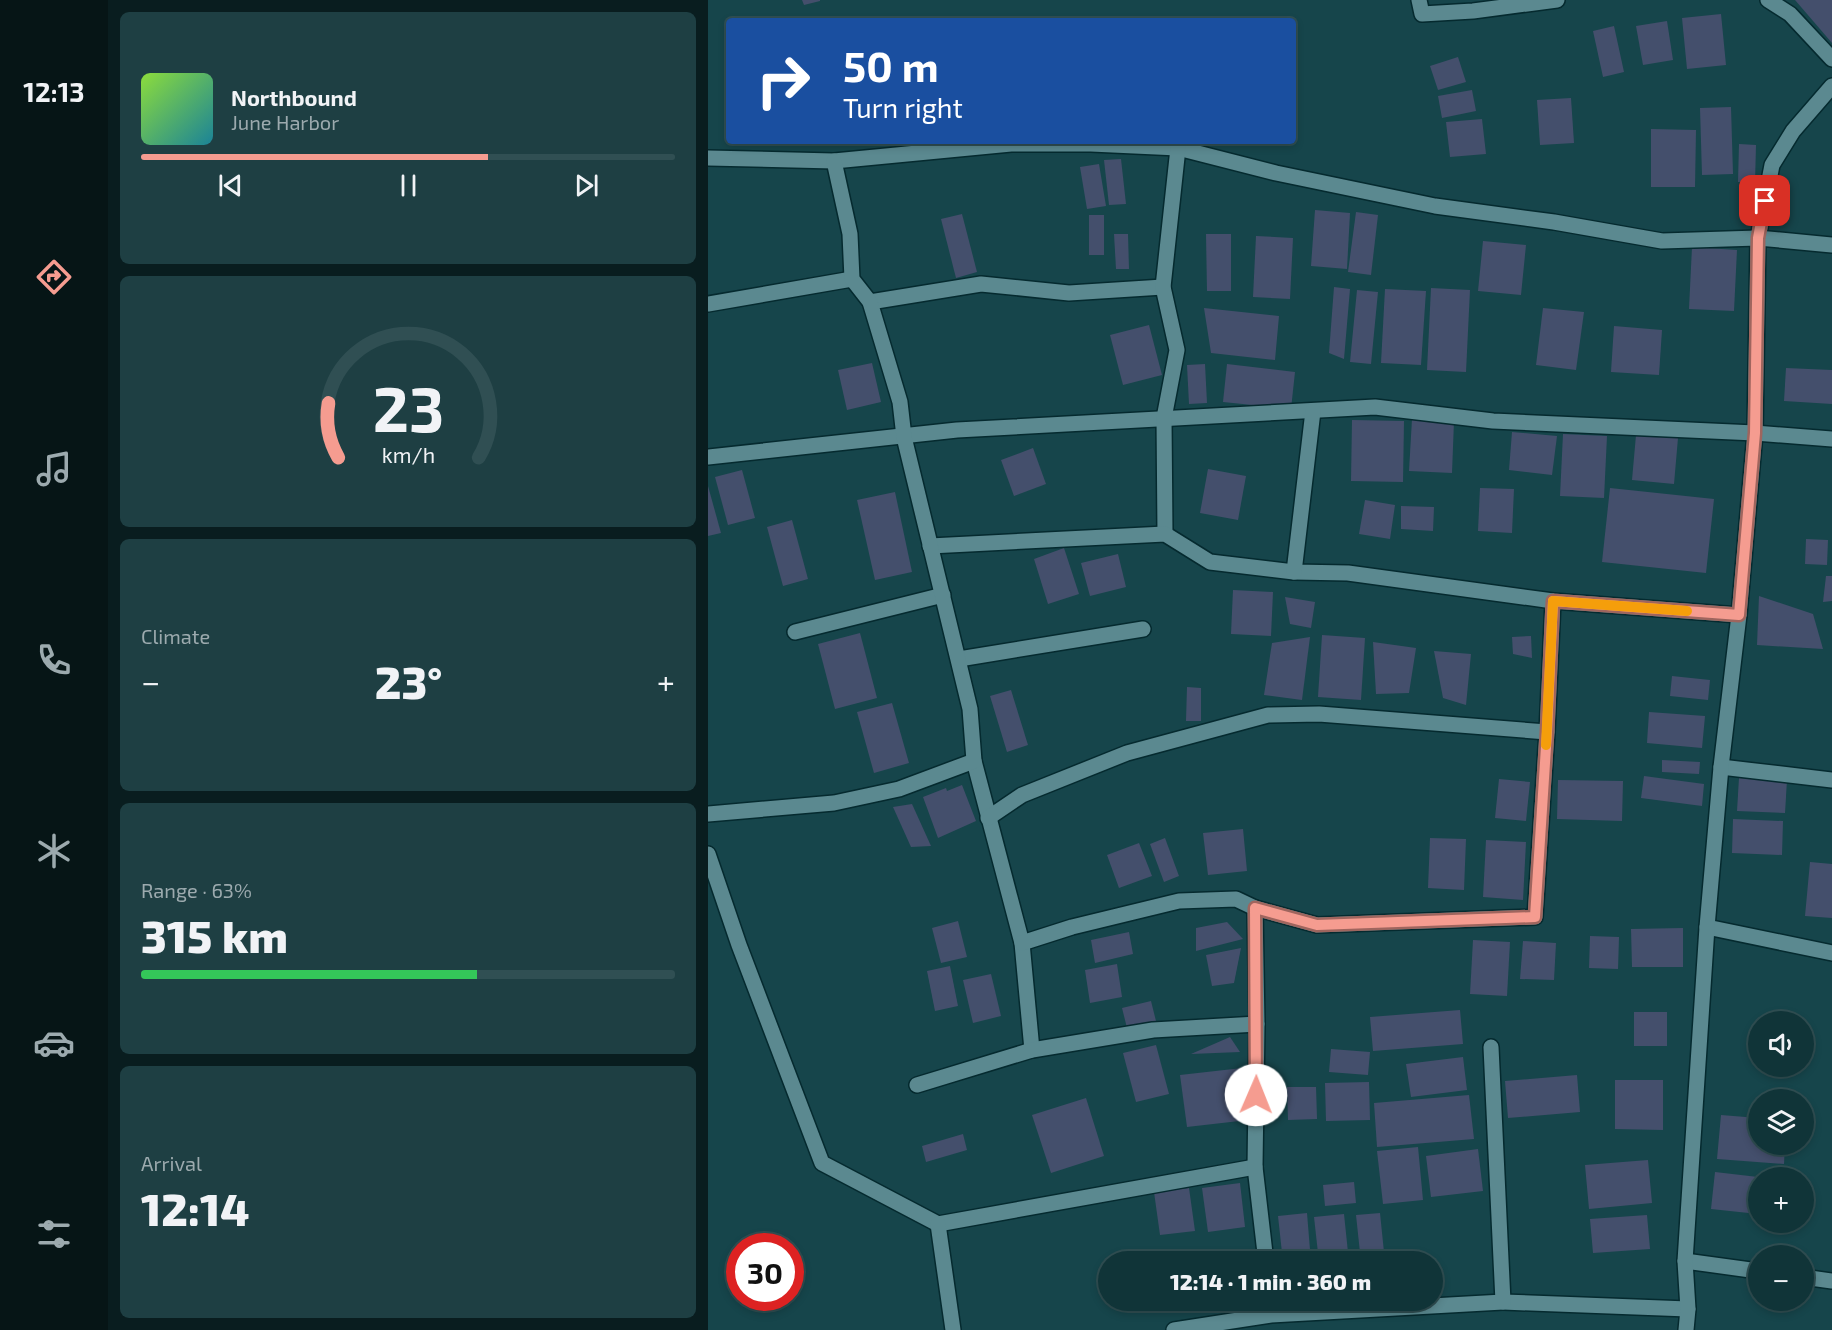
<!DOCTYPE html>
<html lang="en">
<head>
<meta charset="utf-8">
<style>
  :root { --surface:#103438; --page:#1e3f43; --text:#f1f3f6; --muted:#9caaae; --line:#304f53; --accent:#f59c90 }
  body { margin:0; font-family:"Exo 2",sans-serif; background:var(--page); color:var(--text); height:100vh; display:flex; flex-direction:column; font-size:22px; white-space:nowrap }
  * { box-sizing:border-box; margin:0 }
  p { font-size:20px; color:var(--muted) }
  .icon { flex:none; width:33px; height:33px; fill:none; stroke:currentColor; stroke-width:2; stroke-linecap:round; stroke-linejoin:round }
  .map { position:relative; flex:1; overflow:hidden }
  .panel { display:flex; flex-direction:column; gap:12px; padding:12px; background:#091d1f; width:600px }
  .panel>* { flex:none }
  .guide { position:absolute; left:18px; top:18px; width:570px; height:126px; border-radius:6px; box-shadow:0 3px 9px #0003,0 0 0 2px var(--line); background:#1a4fa0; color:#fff; overflow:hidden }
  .tools { position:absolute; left:1040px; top:1011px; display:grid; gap:12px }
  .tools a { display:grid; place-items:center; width:66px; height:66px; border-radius:50%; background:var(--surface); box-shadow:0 3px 9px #0003,0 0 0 2px var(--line); font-size:30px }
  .speed { position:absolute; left:18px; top:1233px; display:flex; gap:12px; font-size:30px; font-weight:700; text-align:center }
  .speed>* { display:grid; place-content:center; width:78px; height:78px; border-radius:50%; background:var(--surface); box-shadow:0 3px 9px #0003,0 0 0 2px var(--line); line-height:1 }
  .speed .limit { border:9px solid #d22; background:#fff; color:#111 }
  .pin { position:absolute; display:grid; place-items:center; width:51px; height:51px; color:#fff; margin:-26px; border-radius:12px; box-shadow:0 3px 9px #0006 }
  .me { position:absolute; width:66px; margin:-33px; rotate:1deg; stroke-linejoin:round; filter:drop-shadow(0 0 4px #0008) }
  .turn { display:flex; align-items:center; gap:21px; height:126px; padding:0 18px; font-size:27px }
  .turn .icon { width:78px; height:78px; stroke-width:2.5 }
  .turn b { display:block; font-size:42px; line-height:51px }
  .big { font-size:45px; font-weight:800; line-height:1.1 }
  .panel .card { flex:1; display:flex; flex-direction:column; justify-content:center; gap:9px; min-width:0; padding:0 21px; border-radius:9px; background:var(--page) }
  .panel .dial { align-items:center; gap:0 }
  .dial svg { height:156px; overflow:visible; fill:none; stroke:var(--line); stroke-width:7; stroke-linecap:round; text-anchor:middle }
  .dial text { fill:var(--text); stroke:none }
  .song { display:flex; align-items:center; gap:18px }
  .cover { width:72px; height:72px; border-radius:9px; background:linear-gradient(135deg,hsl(90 70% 55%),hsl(190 70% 35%)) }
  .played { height:6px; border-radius:3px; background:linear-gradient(90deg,var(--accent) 65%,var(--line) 65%) }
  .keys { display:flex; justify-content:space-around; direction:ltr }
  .heat { display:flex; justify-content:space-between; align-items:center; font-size:33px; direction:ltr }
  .charge { height:9px; border-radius:4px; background:linear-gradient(90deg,#34c759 63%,var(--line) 0) }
  .trip { position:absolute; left:390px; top:1251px; width:345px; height:60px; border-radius:30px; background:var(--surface); box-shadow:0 3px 9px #0003,0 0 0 2px var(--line); font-weight:800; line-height:60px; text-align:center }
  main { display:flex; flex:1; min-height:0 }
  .dock { display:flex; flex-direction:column; width:108px; justify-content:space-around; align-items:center; background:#061516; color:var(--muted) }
  .dock .icon { width:42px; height:42px }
  .dock .current { color:var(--accent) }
  .dock b { font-size:27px; color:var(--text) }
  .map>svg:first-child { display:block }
  .building { fill:#444f6c }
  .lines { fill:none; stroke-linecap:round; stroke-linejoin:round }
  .street-casing { stroke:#052a2f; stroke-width:18 }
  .street { stroke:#5b8990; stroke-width:15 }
  .route-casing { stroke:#9f655e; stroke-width:15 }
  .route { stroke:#f59c90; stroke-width:10 }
  .slow { stroke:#f59e0b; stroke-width:10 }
</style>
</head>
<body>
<main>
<nav class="dock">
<b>12:13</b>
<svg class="icon current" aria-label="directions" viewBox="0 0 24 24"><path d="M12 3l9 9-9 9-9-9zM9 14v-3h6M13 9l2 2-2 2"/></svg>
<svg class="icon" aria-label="music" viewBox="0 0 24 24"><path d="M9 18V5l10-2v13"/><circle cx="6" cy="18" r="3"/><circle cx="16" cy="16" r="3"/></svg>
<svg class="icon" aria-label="phone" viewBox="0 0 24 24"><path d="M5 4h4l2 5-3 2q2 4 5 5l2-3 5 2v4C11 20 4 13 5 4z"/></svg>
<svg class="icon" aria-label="climate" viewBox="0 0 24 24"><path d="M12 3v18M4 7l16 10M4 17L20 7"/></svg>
<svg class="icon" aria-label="car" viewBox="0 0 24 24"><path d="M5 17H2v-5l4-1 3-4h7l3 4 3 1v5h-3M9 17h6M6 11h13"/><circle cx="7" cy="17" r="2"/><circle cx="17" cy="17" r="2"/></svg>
<svg class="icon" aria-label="filters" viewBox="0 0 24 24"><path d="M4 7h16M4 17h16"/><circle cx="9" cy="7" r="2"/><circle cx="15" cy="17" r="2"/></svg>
</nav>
<section class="panel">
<div class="card">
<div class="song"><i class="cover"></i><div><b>Northbound</b><p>June Harbor</p></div></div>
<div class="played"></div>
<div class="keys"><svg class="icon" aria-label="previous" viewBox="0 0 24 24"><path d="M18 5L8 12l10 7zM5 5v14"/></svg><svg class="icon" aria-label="pause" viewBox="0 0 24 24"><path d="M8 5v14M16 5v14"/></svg><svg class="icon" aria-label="next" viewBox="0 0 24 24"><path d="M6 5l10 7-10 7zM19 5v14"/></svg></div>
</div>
<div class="card dial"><svg viewBox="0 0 100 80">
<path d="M14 69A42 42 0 1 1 86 69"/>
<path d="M14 69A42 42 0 0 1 9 41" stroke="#f59c90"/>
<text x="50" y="56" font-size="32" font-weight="700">23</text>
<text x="50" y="72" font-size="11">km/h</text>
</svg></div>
<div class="card"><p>Climate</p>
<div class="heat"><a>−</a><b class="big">23°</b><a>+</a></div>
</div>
<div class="card"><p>Range · 63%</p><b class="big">315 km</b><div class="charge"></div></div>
<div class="card"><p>Arrival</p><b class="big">12:14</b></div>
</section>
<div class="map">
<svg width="1124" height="1330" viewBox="0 0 1124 1330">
  <rect width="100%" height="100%" fill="#16454b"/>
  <g class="building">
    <path d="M94,0H112V1L96,5Z"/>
    <path d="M1087,0H1124V43Z"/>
    <path d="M1013,14L1018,65L979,69L974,18Z"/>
    <path d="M959,21L965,60L935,65L928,26Z"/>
    <path d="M906,26L916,72L895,77L885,31Z"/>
    <path d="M750,57L758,82L730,90L722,66Z"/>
    <path d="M764,90L768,111L734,118L730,96Z"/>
    <path d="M863,98L866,143L832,145L829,100Z"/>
    <path d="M1023,107L1025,174L994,175L992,108Z"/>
    <path d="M774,119L778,154L742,157L738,122Z"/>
    <path d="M943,129L988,130L987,187H943Z"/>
    <path d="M1031,144L1048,145L1047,183L1030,182Z"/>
    <path d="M413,159L418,204L401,205L396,160Z"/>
    <path d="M391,164L398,206L379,209L372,167Z"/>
    <path d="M607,210L642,213L639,269L603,266Z"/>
    <path d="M648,212L670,215L663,275L640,272Z"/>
    <path d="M254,214L269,272L248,278L233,219Z"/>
    <rect x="381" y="215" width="15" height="40"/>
    <path d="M406,234H420L421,269H408Z"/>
    <path d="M498,234H523V291H499Z"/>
    <path d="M548,236L585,238L582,299L545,297Z"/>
    <path d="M775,241L818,245L813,295L770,291Z"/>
    <path d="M984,247L1029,250L1026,311L981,309Z"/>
    <path d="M626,287L642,289L636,359L621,353Z"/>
    <path d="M723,288L762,290L758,372L719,370Z"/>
    <path d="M677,289L718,291L713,365L673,363Z"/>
    <path d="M649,290L670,292L663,364L642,362Z"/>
    <path d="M496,308L571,316L567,360L503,353Z"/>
    <path d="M835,308L876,312L868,370L828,365Z"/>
    <path d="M441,325L454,375L415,385L402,335Z"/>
    <path d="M906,326L954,330L951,375L903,372Z"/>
    <path d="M164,363L173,402L139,410L130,370Z"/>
    <path d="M497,364L499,403L481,404L479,365Z"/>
    <path d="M519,364L587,372L583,409L515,402Z"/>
    <path d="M1078,368L1124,370V404L1076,401Z"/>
    <path d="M704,419L746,421L744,473L701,471Z"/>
    <path d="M644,420L696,421L695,482L643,481Z"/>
    <path d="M804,432L849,436L844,475L801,470Z"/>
    <path d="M855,434L899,436L896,498L852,496Z"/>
    <path d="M928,435L970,438L966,484L924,480Z"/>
    <path d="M325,448L338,484L306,496L293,460Z"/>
    <path d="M500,469L538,476L530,520L492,513Z"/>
    <path d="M34,470L47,518L20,525L7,477Z"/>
    <path d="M0,486L13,533L0,536Z"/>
    <path d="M772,488L806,489L804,533L770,531Z"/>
    <path d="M902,488L1006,499L998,573L894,562Z"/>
    <path d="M187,492L204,572L167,580L149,500Z"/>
    <path d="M657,500L687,505L682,539L651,534Z"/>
    <path d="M693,506L726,507L725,531L693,529Z"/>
    <path d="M84,520L100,579L75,586L59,527Z"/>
    <path d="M1098,539L1120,540L1119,565L1097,564Z"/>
    <path d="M356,548L371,594L340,604L326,559Z"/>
    <path d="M410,554L418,587L382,596L373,563Z"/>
    <path d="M1118,576H1124V601L1115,602Z"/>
    <path d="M525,590L565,592L563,636L523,634Z"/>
    <path d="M1051,596L1105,614L1115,649L1049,645Z"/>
    <path d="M577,597L607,602L603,628L582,624Z"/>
    <path d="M152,633L169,698L127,709L110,644Z"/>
    <path d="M614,635L657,638L653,700L610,697Z"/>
    <path d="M823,636L824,658L805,654L804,637Z"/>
    <path d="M602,637L594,700L556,695L564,643Z"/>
    <path d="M665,642L708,648L701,693L668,694Z"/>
    <path d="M726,651L763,654L758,705L735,698Z"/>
    <path d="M964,676L1002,680L1000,700L962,696Z"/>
    <path d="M479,687L493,688V721H478Z"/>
    <path d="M303,690L320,745L299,752L282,696Z"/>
    <path d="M184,703L201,763L166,773L149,712Z"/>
    <path d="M941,712L997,716L994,748L939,743Z"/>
    <path d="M954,760L992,762L991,774L954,772Z"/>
    <path d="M936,776L996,784L994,806L933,798Z"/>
    <path d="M1031,778L1079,780L1077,813L1029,811Z"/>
    <path d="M791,779L822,782L818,821L787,818Z"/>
    <path d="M850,780L915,781L914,821L849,819Z"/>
    <path d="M254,785L268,821L230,838L215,797L238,788L239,791Z"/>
    <path d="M204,804L223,846L203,847L185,807Z"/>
    <path d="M1025,819L1075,821L1074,855L1024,853Z"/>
    <path d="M535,829L539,871L500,875L495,833Z"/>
    <path d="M457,838L471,876L456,882L442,844Z"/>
    <path d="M722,838L758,839L756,890L720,888Z"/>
    <path d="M778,840L818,842L815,900L775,897Z"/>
    <path d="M431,843L444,876L411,888L399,855Z"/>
    <path d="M1102,862L1124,864V918L1097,916Z"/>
    <path d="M250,921L259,957L233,963L224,928Z"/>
    <path d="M519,922L535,939L488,951V928Z"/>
    <path d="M975,928V967H924L923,929Z"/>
    <path d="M421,932L425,954L387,963L383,940Z"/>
    <path d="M882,936L911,937L910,969L881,968Z"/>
    <path d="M765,940L802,942L799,996L762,994Z"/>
    <path d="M815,941L848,943L846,980L812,979Z"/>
    <path d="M533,948L526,983L504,986L498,955Z"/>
    <path d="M409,964L414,997L382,1003L377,970Z"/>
    <path d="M242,966L250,1006L227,1011L219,971Z"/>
    <path d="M283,974L293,1016L265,1023L255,980Z"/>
    <path d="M443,1001L449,1025L420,1032L414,1008Z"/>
    <path d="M752,1010L755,1044L665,1051L662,1017Z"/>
    <rect x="926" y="1012" width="33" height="34"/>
    <path d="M522,1037L532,1052L483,1054Z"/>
    <path d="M448,1045L461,1094L428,1102L415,1053Z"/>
    <path d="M623,1049L662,1052L660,1075L621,1072Z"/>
    <path d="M755,1057L759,1090L703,1097L698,1064Z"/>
    <path d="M534,1068L540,1120L479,1127L472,1075Z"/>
    <path d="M869,1075L872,1112L800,1118L797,1081Z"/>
    <path d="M907,1080H955V1130L907,1129Z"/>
    <path d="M661,1082L662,1120L618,1121L617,1083Z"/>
    <path d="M579,1087H608L609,1119L580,1120Z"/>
    <path d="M761,1095L766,1139L669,1147L666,1103Z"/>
    <path d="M378,1098L396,1156L343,1173L324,1115Z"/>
    <path d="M1013,1115L1050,1118V1144H1077L1076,1164L1009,1159Z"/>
    <path d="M255,1134L259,1150L218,1162L214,1146Z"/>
    <path d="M710,1147L715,1200L675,1204L669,1151Z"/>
    <path d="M770,1149L775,1191L723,1197L718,1156Z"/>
    <path d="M940,1160L944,1203L881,1209L877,1165Z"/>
    <path d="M1007,1172L1050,1177V1214L1003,1209Z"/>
    <path d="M646,1182L648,1203L617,1206L615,1185Z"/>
    <path d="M532,1183L537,1227L500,1232L494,1188Z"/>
    <path d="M481,1188L487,1231L452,1235L446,1192Z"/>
    <path d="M599,1213L603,1262H575L570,1216Z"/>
    <path d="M672,1213L677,1262H653L648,1215Z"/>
    <path d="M636,1214L641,1262H611L606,1217Z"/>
    <path d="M939,1215L942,1249L885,1253L882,1219Z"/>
    <path d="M452,1256V1262H418V1260Z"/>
    <path d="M396,1263H400V1282H399Z"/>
  </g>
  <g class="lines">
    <defs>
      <g id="street">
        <path d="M711,0L714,14L765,11L849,0"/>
        <path d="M1060,0L1082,14L1124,59"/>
        <path d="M0,158L126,161L303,144H383L470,148L568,173L727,206L846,222L954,241L1050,238L1124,245"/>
        <path d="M162,302L273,284L361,293L455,287"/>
        <path d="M0,304L144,279"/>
        <path d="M0,457L249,430L667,407L785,421L1047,433L1124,439"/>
        <path d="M457,534L456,418L469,350L455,287L470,148"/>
        <path d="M222,546L457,534L502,562L586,572L640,573L845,601L1031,615"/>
        <path d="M586,572L605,411"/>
        <path d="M87,632L235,595"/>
        <path d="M251,659L435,629"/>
        <path d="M266,761L314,943L324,1050"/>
        <path d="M1013,767L1124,780"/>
        <path d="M0,814L126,803L191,789L266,761L262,709L196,437L192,402L162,302L144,279L142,234L126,161"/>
        <path d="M280,818L314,795L419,753L560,715L611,714L839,732"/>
        <path d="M0,854L31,945L114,1163L230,1224L547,1167"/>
        <path d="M999,927L1124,953"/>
        <path d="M314,943L364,927L471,901L528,899L547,908"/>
        <path d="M209,1085L324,1050L445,1030L549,1024"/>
        <path d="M230,1224L245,1330"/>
        <path d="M977,1261L1050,1271"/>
        <path d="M558,1262L547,1167L549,1024L547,908L609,925L827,917L839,732L845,601"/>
        <path d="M1095,1277L1124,1281"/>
        <path d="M795,1302L980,1309"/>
        <path d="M466,1330L563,1315L795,1302L783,1047"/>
        <path d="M978,1330L980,1309L977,1261L999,927L1013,767L1031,615L1047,433L1050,238L1064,165L1085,131L1124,86"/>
      </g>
    </defs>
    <use href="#street" class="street-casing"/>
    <use href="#street" class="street"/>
  </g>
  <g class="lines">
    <defs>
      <path id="route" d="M548,1095L547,908L609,925L827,917L839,732L845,601L1031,615L1047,433L1050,238L1057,201"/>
    </defs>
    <use href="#route" class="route-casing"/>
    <use href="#route" class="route"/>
    <path class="slow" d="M838,745L845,601L979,611"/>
  </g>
</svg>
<div class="tools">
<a><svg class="icon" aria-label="sound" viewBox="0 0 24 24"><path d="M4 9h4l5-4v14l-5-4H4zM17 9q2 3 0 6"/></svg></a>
<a><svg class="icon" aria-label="layers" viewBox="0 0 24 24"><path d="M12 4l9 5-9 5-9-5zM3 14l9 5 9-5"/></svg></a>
<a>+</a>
<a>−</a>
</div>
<div class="speed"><div class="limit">30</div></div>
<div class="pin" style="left:1057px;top:201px;background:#d93025"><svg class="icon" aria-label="arrive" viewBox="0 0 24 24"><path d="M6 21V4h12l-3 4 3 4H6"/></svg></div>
<svg class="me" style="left:548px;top:1095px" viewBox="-20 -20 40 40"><circle r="19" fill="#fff"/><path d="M0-13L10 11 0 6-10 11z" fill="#f59c90"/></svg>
<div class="trip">12:14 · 1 min · 360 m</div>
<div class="guide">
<div class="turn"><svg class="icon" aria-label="right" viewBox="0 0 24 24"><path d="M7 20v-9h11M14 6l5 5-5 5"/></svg><div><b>50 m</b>Turn right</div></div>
</div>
</div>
</main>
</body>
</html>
